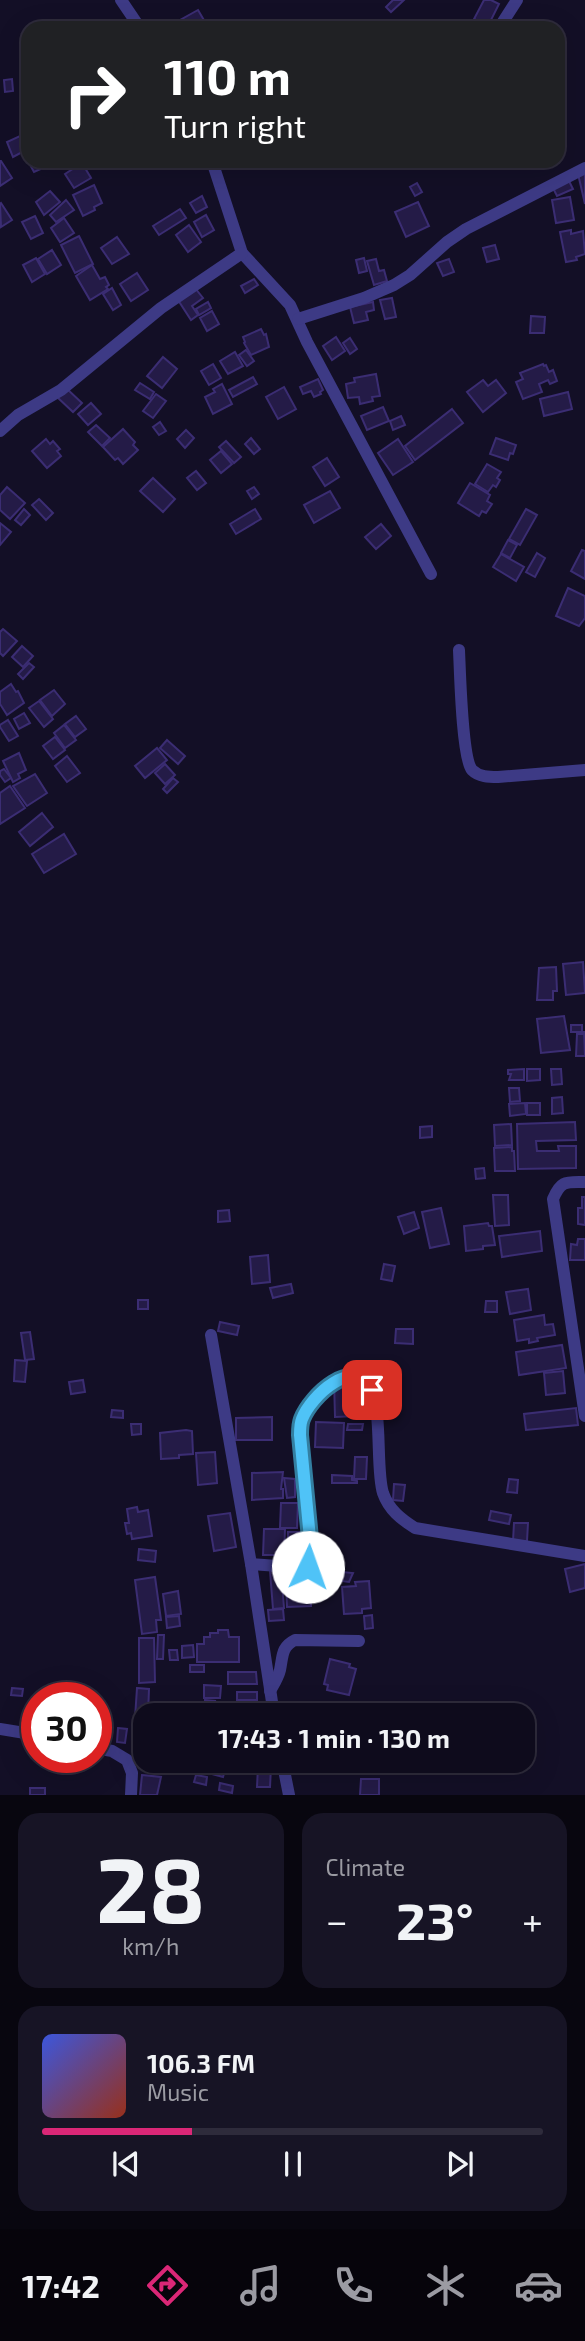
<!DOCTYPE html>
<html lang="en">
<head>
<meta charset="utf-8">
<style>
  :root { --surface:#0e0b1c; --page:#171425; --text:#f1f3f6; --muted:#9b9ba3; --line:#2e2b3b; --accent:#db2777 }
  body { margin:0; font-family:"Exo 2",sans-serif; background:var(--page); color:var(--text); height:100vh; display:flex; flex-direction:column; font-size:26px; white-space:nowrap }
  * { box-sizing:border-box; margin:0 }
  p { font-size:23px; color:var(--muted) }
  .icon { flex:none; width:38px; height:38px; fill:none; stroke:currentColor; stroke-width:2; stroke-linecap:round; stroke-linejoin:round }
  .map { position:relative; height:1795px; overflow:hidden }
  .side { display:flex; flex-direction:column; gap:18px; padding:18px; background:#08060f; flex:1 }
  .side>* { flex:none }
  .top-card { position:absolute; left:21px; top:21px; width:544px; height:147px; border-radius:21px; box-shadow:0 7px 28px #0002,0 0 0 2px var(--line); background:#202124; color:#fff; overflow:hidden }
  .speed { position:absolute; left:21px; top:1682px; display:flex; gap:14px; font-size:35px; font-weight:700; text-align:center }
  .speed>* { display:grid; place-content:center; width:91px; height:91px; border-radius:50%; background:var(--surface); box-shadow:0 7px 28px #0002,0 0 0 2px var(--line); line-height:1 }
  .speed .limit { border:10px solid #d22; background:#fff; color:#111 }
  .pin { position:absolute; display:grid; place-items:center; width:60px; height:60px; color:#fff; margin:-30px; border-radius:14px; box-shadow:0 4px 10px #0006 }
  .me { position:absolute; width:77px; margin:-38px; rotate:3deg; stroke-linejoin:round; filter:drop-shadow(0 0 5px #0008) }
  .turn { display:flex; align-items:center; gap:24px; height:147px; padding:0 28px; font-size:32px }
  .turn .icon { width:91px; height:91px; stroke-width:2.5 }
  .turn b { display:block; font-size:49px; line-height:60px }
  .big { font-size:52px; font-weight:700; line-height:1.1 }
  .side .widget { flex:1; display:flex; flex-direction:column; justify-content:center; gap:10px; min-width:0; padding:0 24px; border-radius:21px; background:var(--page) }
  .side .dial { align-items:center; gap:0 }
  .dial b { font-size:91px; line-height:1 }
  .song { display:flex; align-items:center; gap:21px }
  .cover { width:84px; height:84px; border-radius:10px; background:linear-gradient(135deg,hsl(230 70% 55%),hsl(10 70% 35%)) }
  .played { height:7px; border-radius:4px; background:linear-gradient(90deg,var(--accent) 30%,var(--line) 30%) }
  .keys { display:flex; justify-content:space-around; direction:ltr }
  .heat { display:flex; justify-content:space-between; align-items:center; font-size:38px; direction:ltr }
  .side .tiles { flex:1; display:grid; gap:18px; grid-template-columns:1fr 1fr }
  .widget:last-child { grid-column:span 2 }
  .trip { position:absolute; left:133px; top:1703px; width:402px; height:70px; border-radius:21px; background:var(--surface); box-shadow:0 7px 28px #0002,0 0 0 2px var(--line); font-weight:700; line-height:70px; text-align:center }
  .tabs { display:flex; height:112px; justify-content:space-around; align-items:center; background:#06040b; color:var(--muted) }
  .tabs .icon { width:49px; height:49px }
  .tabs .on { color:var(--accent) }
  .tabs b { font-size:32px; color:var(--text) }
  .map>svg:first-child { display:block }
  .building { fill:#241b47; stroke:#3b2d73; stroke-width:2 }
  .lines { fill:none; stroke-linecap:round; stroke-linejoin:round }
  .minor { stroke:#3d3a85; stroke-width:12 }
  .route-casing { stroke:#337fa1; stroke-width:18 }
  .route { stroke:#4fc3f7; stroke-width:12 }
</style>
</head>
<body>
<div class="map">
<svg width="585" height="1795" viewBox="0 0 585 1795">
  <rect width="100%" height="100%" fill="#130f26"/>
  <g class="building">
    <path d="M393,0H404L391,12L386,7Z"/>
    <path d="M484,0H491L499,4L488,26L474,19Z"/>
    <path d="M198,10L208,27L175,28L173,24Z"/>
    <path d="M12,79L13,91L5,92L4,80Z"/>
    <path d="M20,136L26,150L13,157L7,142Z"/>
    <path d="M0,161H1L12,178L0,186Z"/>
    <path d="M28,161H40L43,168L34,172Z"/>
    <path d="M82,163L91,178L74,188L65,174Z"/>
    <path d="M585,172V204L578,174Z"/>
    <path d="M568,179L573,189L557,196L552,186Z"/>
    <path d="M417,183L422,192L415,196L410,187Z"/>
    <path d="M94,185L102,203L94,207L95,210L83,216L73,195Z"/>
    <path d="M50,191L60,202L44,215L36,202Z"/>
    <path d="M202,196L207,207L196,213L190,203Z"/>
    <path d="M570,197L574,220L556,223L552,200Z"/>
    <path d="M66,200L74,210L56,222L50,215Z"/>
    <path d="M418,202L429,226L406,237L395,212Z"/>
    <path d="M1,203L12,220L1,227L0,204Z"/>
    <path d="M180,209L186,218L159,235L153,226Z"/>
    <path d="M206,215L214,230L202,237L194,222Z"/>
    <path d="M35,216L43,233L31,239L22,222Z"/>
    <path d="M64,218L74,233L60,242L51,228Z"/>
    <path d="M189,225L201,242L188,252L176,235Z"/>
    <path d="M571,230V234L583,231L585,254L576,257L577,260L566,262L560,232Z"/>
    <path d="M79,236L93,264L75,273L61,245Z"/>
    <path d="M117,237L129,254L112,264L101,248Z"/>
    <path d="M495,245L499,259L487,262L483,248Z"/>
    <path d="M52,250L61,265L47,274L38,259Z"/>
    <path d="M36,258L45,274L32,282L23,265Z"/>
    <path d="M364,258L367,271L359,273L356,260Z"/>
    <path d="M376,259L379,271L384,270L387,281L374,285L367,261Z"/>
    <path d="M449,259L454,272L443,276L437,263Z"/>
    <path d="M92,265L100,279L105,277L109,285L106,287L108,289L90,300L76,276Z"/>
    <path d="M137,273L148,290L131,301L120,284Z"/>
    <path d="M254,279L258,285L245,293L241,286Z"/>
    <path d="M112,288L121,305L113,310L103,294Z"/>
    <path d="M195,288L203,298L192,306L198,315L191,320L178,300Z"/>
    <path d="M392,298L396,317L385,319L380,300Z"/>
    <path d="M208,302L211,308L199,315L196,309Z"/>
    <path d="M373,302L374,310L366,312L368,320L354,323L350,307Z"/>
    <path d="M212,311L219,324L207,331L200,318Z"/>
    <path d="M531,316L545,317L544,333H530Z"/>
    <path d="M261,329L264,335L266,334L269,347L251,355L244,343L245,342L243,337Z"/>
    <path d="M336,337L345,351L332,360L323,346Z"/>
    <path d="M350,338L357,349L350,354L343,343Z"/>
    <path d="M246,350L254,361L247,366L239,355Z"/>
    <path d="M235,352L243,366L228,374L220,361Z"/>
    <path d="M163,357L177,369L162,388L147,376Z"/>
    <path d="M213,364L221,378L209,385L201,371Z"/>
    <path d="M543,364L544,366L546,365L549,372L553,370L557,381L550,384L548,380L539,384L542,392L523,399L516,382L523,379L520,373Z"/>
    <path d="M376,374L380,396L372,397L373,401L360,404L359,397L348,398L346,384L355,382L354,378Z"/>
    <path d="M253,377L257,384L233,397L229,390Z"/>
    <path d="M318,379L323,390L320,392L321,394L314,397L311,391L303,394L300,387Z"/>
    <path d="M483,380L488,386L496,380L506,393L483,412L467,392Z"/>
    <path d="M140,383L154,392L150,399L135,390Z"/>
    <path d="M222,384L232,404L213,414L205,397L215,392L213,389Z"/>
    <path d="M284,387L296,409L278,419L266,397Z"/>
    <path d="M66,388L82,403L73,412L57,397Z"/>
    <path d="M568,392L572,409L544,416L540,399Z"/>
    <path d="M156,394L166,401L153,418L143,411Z"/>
    <path d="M91,403L101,414L88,425L78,414Z"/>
    <path d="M383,407L389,421L367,430L361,416Z"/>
    <path d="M452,409L463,423L415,460L405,446Z"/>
    <path d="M401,416L405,425L393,430L390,421Z"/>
    <path d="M160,422L166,431L159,435L153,427Z"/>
    <path d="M96,425L110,438L102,446L88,432Z"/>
    <path d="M123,429L135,442L133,445L138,450L123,464L118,458L115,460L103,447Z"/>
    <path d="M186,430L194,438L185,448L177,439Z"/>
    <path d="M251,438L260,449L254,454L245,444Z"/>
    <path d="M496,438L516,445L513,454L510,453L508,460L490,454Z"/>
    <path d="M46,439L50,444L53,441L60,449L57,451L61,456L47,468L32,451Z"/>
    <path d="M398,439L413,462L393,475L378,453Z"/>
    <path d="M226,441L241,457L234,463L219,447Z"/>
    <path d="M221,451L232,464L221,473L210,460Z"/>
    <path d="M327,458L339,477L325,486L313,467Z"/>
    <path d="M487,464L501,472L497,478L500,480L496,487L493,485L488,492L475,484Z"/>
    <path d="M196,471L206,483L197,490L187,478Z"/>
    <path d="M153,478L175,499L163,512L140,491Z"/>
    <path d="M470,483L490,495L487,501L492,504L486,513L482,511L479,516L458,503Z"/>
    <path d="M7,487L25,503L10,519L0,510V495Z"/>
    <path d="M254,487L259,494L252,499L247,491Z"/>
    <path d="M330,491L340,508L314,523L304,505Z"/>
    <path d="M39,499L53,513L46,520L32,505Z"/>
    <path d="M24,509L30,515L21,525L15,520Z"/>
    <path d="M255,509L261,519L236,534L230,524Z"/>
    <path d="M526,509L537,515L520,545L509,539Z"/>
    <path d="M0,523L11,532L0,545Z"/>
    <path d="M381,524L391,536L376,549L365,537Z"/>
    <path d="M508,540L517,545L510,558L501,553Z"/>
    <path d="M582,550L585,551V579L571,571Z"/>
    <path d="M537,553L545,558L535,577L526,572Z"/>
    <path d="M501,554L524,567L516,581L493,567Z"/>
    <path d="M568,588L585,596V618L579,626L556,616Z"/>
    <path d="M3,629L17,641L3,656L0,653V632Z"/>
    <path d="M22,646L33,656L23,667L12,657Z"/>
    <path d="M29,663L34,667L23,679L18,674Z"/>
    <path d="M11,684L16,692L18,691L24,703L7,715L0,704V692Z"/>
    <path d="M54,690L65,704L52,716L40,700Z"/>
    <path d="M39,701L53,719L44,727L29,708Z"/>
    <path d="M24,713L30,723L19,729L14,719Z"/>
    <path d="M76,716L86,729L75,737L65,724Z"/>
    <path d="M8,720L18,736L9,741L0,727V725Z"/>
    <path d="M64,725L76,740L65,748L54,733Z"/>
    <path d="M55,737L65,750L53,759L43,746Z"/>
    <path d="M167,740L185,756L178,764L160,748Z"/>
    <path d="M157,748L167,760L145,778L135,766Z"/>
    <path d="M19,753L26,770L18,774L20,778L13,782L3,761Z"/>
    <path d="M67,756L80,773L67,782L55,766Z"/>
    <path d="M165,764L175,775L165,784L155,773Z"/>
    <path d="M4,769L11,778L5,782L0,775V771Z"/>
    <path d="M35,774L47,793L27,806L13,786Z"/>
    <path d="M173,778L178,782L167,793L163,789Z"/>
    <path d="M10,786L25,808L0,824V793Z"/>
    <path d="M42,813L53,827L30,846L19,832Z"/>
    <path d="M64,834L76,854L44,873L32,854Z"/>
    <path d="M583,962L585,993L566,995L563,964Z"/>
    <path d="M556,967L557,991H553V1000H537L539,968Z"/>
    <path d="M564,1016L570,1050L541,1053L537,1019Z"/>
    <rect x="571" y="1025" width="11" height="7"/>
    <path d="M584,1031L585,1056H576L577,1034H584Z"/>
    <path d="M524,1069V1080H509L511,1074H508V1070Z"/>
    <path d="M527,1069H540V1080L527,1081Z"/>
    <path d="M551,1069H561L562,1084L552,1085Z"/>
    <path d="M509,1088H519L520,1101L510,1102Z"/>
    <path d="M562,1097L563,1113L552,1114V1098Z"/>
    <path d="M525,1103L526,1114L510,1116L509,1104Z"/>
    <rect x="527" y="1103" width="13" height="12"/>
    <path d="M575,1122L576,1140L536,1141L537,1151H559L558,1146H576V1168L518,1169L517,1124Z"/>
    <path d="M511,1124L512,1145L495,1146L494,1125Z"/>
    <path d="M432,1126V1137L420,1138V1127Z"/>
    <path d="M512,1147V1151H514L515,1171H495L494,1148Z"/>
    <path d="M484,1168L485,1178L476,1179L475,1169Z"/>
    <path d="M493,1195H508L509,1225L495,1226Z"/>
    <path d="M582,1197H585V1225L578,1224V1208H582Z"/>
    <path d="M441,1208L449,1244L430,1248L422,1212Z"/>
    <path d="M229,1210L230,1221L218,1222V1211Z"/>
    <path d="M414,1212L419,1228L404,1234L398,1217Z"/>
    <path d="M488,1223L489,1226H492L495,1245L483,1246V1249L466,1251L464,1226Z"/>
    <path d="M540,1231L542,1251L502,1257L499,1236Z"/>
    <path d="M578,1239H585V1260H570L571,1244L577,1245Z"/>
    <path d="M268,1255L270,1282L252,1284L250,1257Z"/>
    <path d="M384,1264L395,1266L392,1281L381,1279Z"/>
    <path d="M291,1284L293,1293L273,1298L270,1288Z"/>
    <path d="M528,1289L531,1310L510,1314L506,1292Z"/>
    <rect x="138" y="1300" width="10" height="9"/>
    <path d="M486,1301H497V1312H485Z"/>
    <path d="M544,1315L545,1325L553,1324L555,1335L537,1338L538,1341L529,1343V1339L517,1341L514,1320Z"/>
    <path d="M220,1322L239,1326L237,1335L218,1331Z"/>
    <path d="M396,1329H413V1344L395,1343Z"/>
    <path d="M30,1332L34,1359L25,1360L21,1333Z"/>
    <path d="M562,1345L566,1368L519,1375L516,1352Z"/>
    <path d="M15,1360L27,1361L25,1382L14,1381Z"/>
    <path d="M563,1371L565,1393L546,1395L544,1373Z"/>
    <path d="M334,1379H357V1416L335,1417Z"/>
    <path d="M83,1380L85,1392L71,1394L69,1382Z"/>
    <path d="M377,1384H387L386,1396L376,1395Z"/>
    <path d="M576,1408L578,1425L526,1430L524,1414Z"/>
    <path d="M112,1410L123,1411V1418L111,1417Z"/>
    <path d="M272,1417V1440H236V1418Z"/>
    <path d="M316,1422L344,1423L343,1448L315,1447Z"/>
    <path d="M131,1424H141V1434L132,1435Z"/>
    <path d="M348,1424H363L362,1430H347Z"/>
    <path d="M186,1430L192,1431L193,1454L179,1455V1458L161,1459L160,1433Z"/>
    <path d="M215,1452L217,1483L198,1485L196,1453Z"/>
    <path d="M355,1457H367L366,1479H354Z"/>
    <path d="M283,1472L281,1489H283V1498L252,1500V1473Z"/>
    <path d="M332,1475L352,1476V1480L357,1481V1483H332Z"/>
    <path d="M284,1478L295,1479V1497L287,1498Z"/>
    <path d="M509,1479L518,1480L517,1493L507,1492Z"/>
    <path d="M394,1484L405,1485L403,1501L393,1500Z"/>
    <path d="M281,1503H298L297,1528H280Z"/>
    <path d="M137,1507L138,1512L148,1510L152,1536L132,1539L131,1533L127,1534L125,1523H129L127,1509Z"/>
    <path d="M491,1511L511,1515L509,1524L489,1520Z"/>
    <path d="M230,1513L236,1547L214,1551L208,1516Z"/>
    <path d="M514,1523H528L527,1541H513Z"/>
    <path d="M264,1529H285L284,1555H263Z"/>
    <rect x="288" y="1532" width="13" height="26"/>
    <path d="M139,1549L156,1551L155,1562L138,1560Z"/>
    <path d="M585,1564V1588L570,1592L565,1569Z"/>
    <path d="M281,1570L284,1608L273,1609L270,1571Z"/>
    <path d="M342,1572L353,1573L349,1582L341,1581Z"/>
    <path d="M155,1577L161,1620H156L157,1632L142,1634L135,1580Z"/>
    <path d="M311,1580V1606L287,1607L286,1581Z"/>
    <path d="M369,1581L371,1608L362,1609V1613L344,1614L342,1587L356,1586L355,1582Z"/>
    <path d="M178,1591L181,1614L166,1616L163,1594Z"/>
    <path d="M283,1609L284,1620L269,1621L268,1610Z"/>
    <path d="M372,1615L373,1628L365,1629L364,1616Z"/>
    <path d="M179,1616L180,1626L167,1628L166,1617Z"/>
    <path d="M218,1630H228L229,1637H239V1662H197V1644H204V1637H210V1633H218Z"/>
    <path d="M158,1635H164L163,1659H157Z"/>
    <path d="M139,1638H154L155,1682L139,1683Z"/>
    <path d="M193,1645L194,1657L182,1658V1646Z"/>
    <path d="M169,1650H177L178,1660H170Z"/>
    <path d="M330,1659L350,1664L349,1667L356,1669L349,1695L327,1690L328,1685L324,1684Z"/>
    <rect x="190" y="1665" width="14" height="7"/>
    <path d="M228,1672H256L257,1684H228Z"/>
    <path d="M204,1685L221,1686L220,1698H204Z"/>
    <path d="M12,1688L23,1689L22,1696L11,1695Z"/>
    <path d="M137,1688L149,1689L148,1715H145V1718H135Z"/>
    <rect x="237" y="1692" width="20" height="8"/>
    <path d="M205,1700L215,1701L213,1710L204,1709Z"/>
    <path d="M118,1728L127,1729L125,1743L117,1742Z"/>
    <path d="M204,1760H228L223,1777L201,1771Z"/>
    <path d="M367,1760H378L379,1768L367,1769Z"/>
    <path d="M258,1766L271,1767L270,1787H257Z"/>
    <path d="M142,1775L161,1777L157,1795H140Z"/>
    <path d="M196,1775L207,1777L206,1785L194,1782Z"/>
    <path d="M361,1779H379V1795H360Z"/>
    <path d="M220,1783L233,1786L232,1793L219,1790Z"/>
    <rect x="30" y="1788" width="15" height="7"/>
  </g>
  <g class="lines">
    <g class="minor">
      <path d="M121,0L140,28"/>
      <path d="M499,28L517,0"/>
      <path d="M212,161L242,253L290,305L307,342L431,574"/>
      <path d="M298,319L364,298L394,285L410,275L447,242L466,229L585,168"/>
      <path d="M0,431L18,415L61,390L161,308L242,253"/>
      <path d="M459,650C460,671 462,758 472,770C479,777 489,777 498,777L585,770"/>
      <path d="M585,1182C566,1182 561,1180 553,1199L585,1416"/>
      <path d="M211,1335L251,1564L274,1715"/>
      <path d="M251,1564L305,1568L312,1562L300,1435C299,1419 307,1410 318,1398C327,1388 339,1376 353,1376C359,1376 364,1377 367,1382C384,1401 375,1468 383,1493C389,1510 401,1519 415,1528L585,1556"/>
      <path d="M270,1691C274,1684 278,1678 280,1670C283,1656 281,1647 295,1640L359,1641"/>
      <path d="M0,1729L37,1735"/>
      <path d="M96,1748L112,1751L127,1760L132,1773L131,1795"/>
      <path d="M282,1760L289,1795"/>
    </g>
  </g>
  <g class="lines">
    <defs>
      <path id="route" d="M308,1567L312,1559L300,1435C300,1429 300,1424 302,1419C311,1396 353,1356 372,1390"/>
    </defs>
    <use href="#route" class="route-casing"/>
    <use href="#route" class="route"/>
  </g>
</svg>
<div class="speed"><div class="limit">30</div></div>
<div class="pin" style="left:372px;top:1390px;background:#d93025"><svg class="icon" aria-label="arrive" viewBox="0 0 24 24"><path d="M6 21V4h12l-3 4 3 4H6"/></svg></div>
<svg class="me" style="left:308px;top:1567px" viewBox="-20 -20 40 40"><circle r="19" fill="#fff"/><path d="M0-13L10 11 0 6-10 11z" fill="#4fc3f7"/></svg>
<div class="trip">17:43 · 1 min · 130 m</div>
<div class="top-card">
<div class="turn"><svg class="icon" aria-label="right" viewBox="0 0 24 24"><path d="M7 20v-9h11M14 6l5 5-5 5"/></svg><div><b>110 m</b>Turn right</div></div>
</div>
</div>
<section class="side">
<div class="tiles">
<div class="widget dial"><b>28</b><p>km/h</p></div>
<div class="widget"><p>Climate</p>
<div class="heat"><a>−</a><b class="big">23°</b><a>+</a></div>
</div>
<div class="widget">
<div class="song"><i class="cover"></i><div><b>106.3 FM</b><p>Music</p></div></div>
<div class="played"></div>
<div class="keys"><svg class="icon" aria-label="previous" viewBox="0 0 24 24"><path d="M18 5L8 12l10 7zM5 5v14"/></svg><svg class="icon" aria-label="pause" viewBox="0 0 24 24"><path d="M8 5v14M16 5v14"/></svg><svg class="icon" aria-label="next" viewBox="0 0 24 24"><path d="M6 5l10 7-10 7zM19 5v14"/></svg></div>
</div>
</div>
</section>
<nav class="tabs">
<b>17:42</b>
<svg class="icon on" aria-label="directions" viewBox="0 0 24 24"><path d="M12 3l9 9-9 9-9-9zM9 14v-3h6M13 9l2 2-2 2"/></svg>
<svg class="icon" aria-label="music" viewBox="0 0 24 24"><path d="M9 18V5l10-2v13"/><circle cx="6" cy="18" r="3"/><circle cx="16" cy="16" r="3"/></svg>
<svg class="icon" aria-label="phone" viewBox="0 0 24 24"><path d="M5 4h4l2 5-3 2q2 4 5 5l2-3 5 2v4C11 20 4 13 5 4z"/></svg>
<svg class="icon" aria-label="climate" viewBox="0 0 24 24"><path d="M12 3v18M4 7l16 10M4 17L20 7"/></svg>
<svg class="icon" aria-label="car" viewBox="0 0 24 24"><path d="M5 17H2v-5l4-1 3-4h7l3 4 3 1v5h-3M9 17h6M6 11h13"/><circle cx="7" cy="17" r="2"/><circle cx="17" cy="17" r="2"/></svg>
</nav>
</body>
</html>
